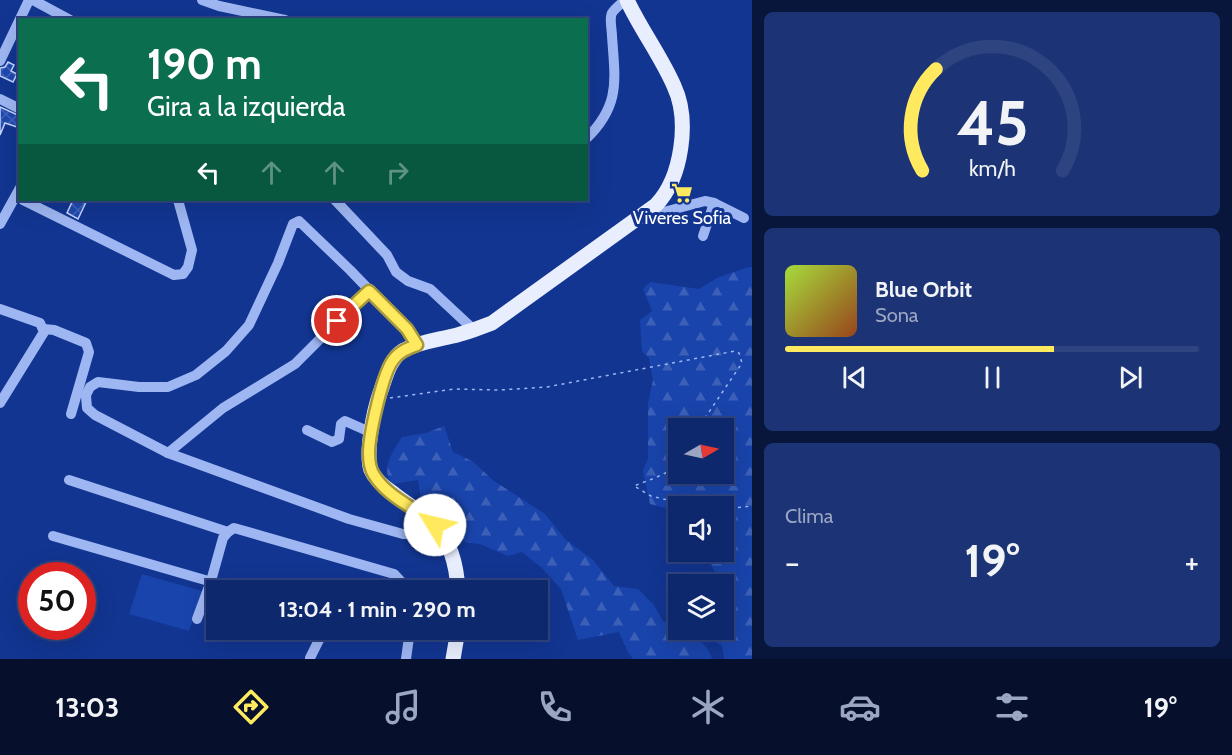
<!DOCTYPE html>
<html lang="es">
<head>
<meta charset="utf-8">
<style>
  :root { --surface:#0e286d; --page:#1c3475; --text:#f1f3f6; --muted:#9ba6c2; --line:#2e4480; --accent:#ffea5f }
  body { margin:0; font-family:Cabin,sans-serif; background:var(--page); color:var(--text); height:100vh; display:flex; flex-direction:column; font-size:22px; white-space:nowrap }
  * { box-sizing:border-box; margin:0 }
  p { font-size:20px; color:var(--muted) }
  .icon { flex:none; width:33px; height:33px; fill:none; stroke:currentColor; stroke-width:2; stroke-linecap:round; stroke-linejoin:round }
  .map { position:relative; flex:1; overflow:hidden }
  .drawer { display:flex; flex-direction:column; gap:12px; padding:12px; background:#08163c; width:480px }
  .drawer>* { flex:none }
  .top-card { position:absolute; left:18px; top:18px; width:570px; height:183px; border-radius:0px; box-shadow:0 6px 24px #0002,0 0 0 2px var(--line); background:#0b6e4f; color:#fff; overflow:hidden }
  .needle { width:39px; rotate:81deg }
  .buttons { position:absolute; left:668px; top:418px; display:grid; gap:12px }
  .buttons a { display:grid; place-items:center; width:66px; height:66px; border-radius:0px; background:var(--surface); box-shadow:0 6px 24px #0002,0 0 0 2px var(--line); font-size:30px }
  .speed { position:absolute; left:18px; top:562px; display:flex; gap:12px; font-size:30px; font-weight:700; text-align:center }
  .speed>* { display:grid; place-content:center; width:78px; height:78px; border-radius:50%; background:var(--surface); box-shadow:0 6px 24px #0002,0 0 0 2px var(--line); line-height:1 }
  .speed .limit { border:9px solid #d22; background:#fff; color:#111 }
  .pin { position:absolute; display:grid; place-items:center; width:51px; height:51px; color:#fff; margin:-26px; border:3px solid #fff; border-radius:50%; box-shadow:0 2px 6px #0007 }
  .me { position:absolute; width:66px; margin:-33px; rotate:306deg; stroke-linejoin:round; filter:drop-shadow(0 0 4px #0008) }
  .turn { display:flex; align-items:center; gap:21px; height:126px; padding:0 30px; font-size:27px }
  .turn .icon { width:78px; height:78px; stroke-width:2.5 }
  .turn b { display:block; font-size:42px; line-height:51px }
  .lanes { display:flex; align-items:center; height:57px; padding:0 30px; background:#0003; justify-content:center; gap:30px; direction:ltr }
  .lanes .off { opacity:.35 }
  .big { font-size:45px; font-weight:700; line-height:1.1 }
  .drawer .tile { flex:1; display:flex; flex-direction:column; justify-content:center; gap:9px; min-width:0; padding:0 21px; border-radius:9px; background:var(--page) }
  .drawer .dial { align-items:center; gap:0 }
  .dial svg { height:156px; overflow:visible; fill:none; stroke:var(--line); stroke-width:7; stroke-linecap:round; text-anchor:middle }
  .dial text { fill:var(--text); stroke:none }
  .song { display:flex; align-items:center; gap:18px }
  .cover { width:72px; height:72px; border-radius:9px; background:linear-gradient(135deg,hsl(80 70% 55%),hsl(20 70% 35%)) }
  .played { height:6px; border-radius:3px; background:linear-gradient(90deg,var(--accent) 65%,var(--line) 65%) }
  .keys { display:flex; justify-content:space-around; direction:ltr }
  .heat { display:flex; justify-content:space-between; align-items:center; font-size:33px; direction:ltr }
  .trip { position:absolute; left:206px; top:580px; width:342px; height:60px; border-radius:0px; background:var(--surface); box-shadow:0 6px 24px #0002,0 0 0 2px var(--line); font-weight:700; line-height:60px; text-align:center }
  .tab-bar { display:flex; height:96px; justify-content:space-around; align-items:center; background:#06102c; color:var(--muted) }
  .tab-bar .icon { width:42px; height:42px }
  .tab-bar .on { color:var(--accent) }
  .tab-bar b { font-size:27px; color:var(--text) }
  main { display:flex; flex:1; min-height:0 }
  .map>svg:first-child { display:block }
  .grass { fill:#1944ab }
  .forest { fill:url(#forest-firs); fill-rule:evenodd }
  .building { fill:url(#building-cross-hatch); stroke:#c5d5fd; stroke-width:1.5 }
  .lines { fill:none; stroke-linecap:round; stroke-linejoin:round }
  .path { stroke:#9eb6f2; stroke-width:1.5; stroke-dasharray:3 4.5; stroke-linecap:butt }
  .minor { stroke:#9eb6f2; stroke-width:10 }
  .major { stroke:#e9eeff; stroke-width:15 }
  .route-casing { stroke:#a6983e; stroke-width:15 }
  .route { stroke:#ffea5f; stroke-width:10 }
  .labels { text-anchor:middle; dominant-baseline:central; stroke-width:6; stroke-linejoin:round; paint-order:stroke }
  .poi-label { font-size:18px; fill:#fff; stroke:#123591 }
</style>
</head>
<body>
<main>
<div class="map">
<svg width="752" height="659" viewBox="0 0 752 659">
  <defs>
    <pattern id="forest-firs" width="22" height="20" patternUnits="userSpaceOnUse" patternTransform="scale(1.5)"><rect width="22" height="20" fill="#1944ab"/><path d="M5 1l3.5 6h-7zM16 11l3.5 6h-7z" fill="#3c60b8"/></pattern>
    <pattern id="building-cross-hatch" width="8" height="8" patternUnits="userSpaceOnUse" patternTransform="scale(1.5)"><rect width="8" height="8" fill="#1f49b0"/><path d="M0 0l8 8M0 8l8-8" fill="none" stroke="#4164bc"/></pattern>
  </defs>
  <rect width="100%" height="100%" fill="#123591"/>
  <path class="grass" d="M142,574L202,591L189,631L129,614Z"/>
  <g class="forest">
    <path d="M749,267H752V659H724L722,646L707,635L708,630H723V615L724,614L723,585H721L713,568L705,558L704,552H723V507H678V511L650,504L643,471L648,458V403L653,380L649,358L642,351L640,320L652,311L643,289L650,282L699,289L719,277ZM678,429H723V474H678Z"/>
    <path d="M444,426L453,452L472,461L494,481L545,514L565,539L593,560L614,586L638,589L654,605L662,620L678,629V630H681C694,637 708,643 712,659H633L628,652L619,632L578,640L561,589L542,568L522,552L508,556L480,544L463,542L444,517L430,510L421,499L418,480L392,484C380,468 393,452 402,437L426,433Z"/>
  </g>
  <g class="building">
    <path d="M8,62L14,65L11,71L17,74L13,82L0,76V68L5,67Z"/>
    <path d="M0,107L20,116V128L5,123L0,135Z"/>
    <path d="M73,200H87L78,219L67,213Z"/>
  </g>
  <g class="lines">
    <g class="path">
      <path d="M390,398L454,389L499,390L547,387L735,351L739,353L742,363L705,418L700,429"/>
      <path d="M678,463C668,475 648,480 634,486L651,496L697,507"/>
      <path d="M723,509L752,506"/>
    </g>
    <g class="minor">
      <path d="M33,0L70,20"/>
      <path d="M202,0L219,6L285,20"/>
      <path d="M0,61L29,0"/>
      <path d="M0,99L20,109"/>
      <path d="M586,139C621,105 615,80 612,36C612,29 609,19 612,13C615,8 621,4 625,0"/>
      <path d="M23,200L174,275L183,274L188,267L192,250L178,200"/>
      <path d="M335,200L387,255L396,272L408,281L430,289L474,330"/>
      <path d="M647,211L656,214L660,213L705,201L714,203L744,218"/>
      <path d="M0,224L20,188"/>
      <path d="M703,236L714,203"/>
      <path d="M0,309L40,323L44,332L0,403"/>
      <path d="M44,329L54,330L86,343L89,352L71,414"/>
      <path d="M417,345L407,329L350,270L299,221L293,224L278,263L249,325L226,351L196,375L168,387H139L98,382L90,387L87,393L86,396L87,408L95,415L168,453L349,519L403,534L442,535"/>
      <path d="M307,430L332,442L339,439L341,424L345,421L372,433"/>
      <path d="M168,453L223,408L295,364L369,290"/>
      <path d="M69,480L228,532"/>
      <path d="M53,536L243,591"/>
      <path d="M197,619L211,581L223,538L228,532L234,528L394,574L407,588V591"/>
      <path d="M310,658L324,630"/>
      <path d="M406,659L410,630"/>
    </g>
    <g class="major">
      <path d="M458,591C457,566 450,537 430,520C418,510 405,503 393,493C384,487 375,480 371,470C365,453 374,410 380,393C386,377 389,359 404,350C419,342 437,340 453,336C466,333 479,328 492,323L656,205C682,178 690,120 674,86C661,56 641,30 627,0"/>
      <path d="M453,659L458,630"/>
    </g>
  </g>
  <g class="lines">
    <defs>
      <path id="route" d="M337,321L369,291L407,329L417,345C409,348 400,351 394,359C383,371 369,435 369,453C369,460 370,469 374,475C388,498 417,508 435,525"/>
    </defs>
    <use href="#route" class="route-casing"/>
    <use href="#route" class="route"/>
  </g>
  <defs>
    <symbol id="supermarket-bare" viewBox="-9 -9 18 18"><path d="M-6-5.5h2.5l.6 2H6L4.5 2H-2.5L-4.4-4H-6ZM-1.5 3.2a1.3 1.3 0 1 0 .1 0ZM3 3.2a1.3 1.3 0 1 0 .1 0Z" fill="#ffea5f" stroke="#123591" stroke-width="2.5" paint-order="stroke"/></symbol>
  </defs>
  <g fill-rule="evenodd">
    <use href="#supermarket-bare" x="667" y="178" width="30" height="30"/>
  </g>
  <g class="labels">
    <g class="poi-label">
      <text x="682" y="218">Viveres Sofia</text>
    </g>
  </g>
</svg>
<div class="buttons">
<a><svg class="needle" viewBox="-14 -14 28 28"><path d="M0-13l5 13h-10z" fill="#e53935"/><path d="M0 13l5-13h-10z" fill="#9ba6c2"/></svg></a>
<a><svg class="icon" aria-label="sound" viewBox="0 0 24 24"><path d="M4 9h4l5-4v14l-5-4H4zM17 9q2 3 0 6"/></svg></a>
<a><svg class="icon" aria-label="layers" viewBox="0 0 24 24"><path d="M12 4l9 5-9 5-9-5zM3 14l9 5 9-5"/></svg></a>
</div>
<div class="speed"><div class="limit">50</div></div>
<div class="pin" style="left:337px;top:321px;background:#d93025"><svg class="icon" aria-label="arrive" viewBox="0 0 24 24"><path d="M6 21V4h12l-3 4 3 4H6"/></svg></div>
<svg class="me" style="left:435px;top:525px" viewBox="-20 -20 40 40"><circle r="19" fill="#fff"/><path d="M0-13L10 11 0 6-10 11z" fill="#ffea5f"/></svg>
<div class="trip">13:04 · 1 min · 290 m</div>
<div class="top-card">
<div class="turn"><svg class="icon" aria-label="left" viewBox="0 0 24 24"><path d="M17 20v-9H6M10 6l-5 5 5 5"/></svg><div><b>190 m</b>Gira a la izquierda</div></div>
<div class="lanes"><svg class="icon" aria-label="left" viewBox="0 0 24 24"><path d="M17 20v-9H6M10 6l-5 5 5 5"/></svg><svg class="icon off" aria-label="ahead" viewBox="0 0 24 24"><path d="M12 20V5M6 11l6-6 6 6"/></svg><svg class="icon off" aria-label="ahead" viewBox="0 0 24 24"><path d="M12 20V5M6 11l6-6 6 6"/></svg><svg class="icon off" aria-label="right" viewBox="0 0 24 24"><path d="M7 20v-9h11M14 6l5 5-5 5"/></svg></div>
</div>
</div>
<section class="drawer">
<div class="tile dial"><svg viewBox="0 0 100 80">
<path d="M14 69A42 42 0 1 1 86 69"/>
<path d="M14 69A42 42 0 0 1 21 17" stroke="#ffea5f"/>
<text x="50" y="56" font-size="32" font-weight="700">45</text>
<text x="50" y="72" font-size="11">km/h</text>
</svg></div>
<div class="tile">
<div class="song"><i class="cover"></i><div><b>Blue Orbit</b><p>Sona</p></div></div>
<div class="played"></div>
<div class="keys"><svg class="icon" aria-label="previous" viewBox="0 0 24 24"><path d="M18 5L8 12l10 7zM5 5v14"/></svg><svg class="icon" aria-label="pause" viewBox="0 0 24 24"><path d="M8 5v14M16 5v14"/></svg><svg class="icon" aria-label="next" viewBox="0 0 24 24"><path d="M6 5l10 7-10 7zM19 5v14"/></svg></div>
</div>
<div class="tile"><p>Clima</p>
<div class="heat"><a>−</a><b class="big">19°</b><a>+</a></div>
</div>
</section>
</main>
<nav class="tab-bar">
<b>13:03</b>
<svg class="icon on" aria-label="directions" viewBox="0 0 24 24"><path d="M12 3l9 9-9 9-9-9zM9 14v-3h6M13 9l2 2-2 2"/></svg>
<svg class="icon" aria-label="music" viewBox="0 0 24 24"><path d="M9 18V5l10-2v13"/><circle cx="6" cy="18" r="3"/><circle cx="16" cy="16" r="3"/></svg>
<svg class="icon" aria-label="phone" viewBox="0 0 24 24"><path d="M5 4h4l2 5-3 2q2 4 5 5l2-3 5 2v4C11 20 4 13 5 4z"/></svg>
<svg class="icon" aria-label="climate" viewBox="0 0 24 24"><path d="M12 3v18M4 7l16 10M4 17L20 7"/></svg>
<svg class="icon" aria-label="car" viewBox="0 0 24 24"><path d="M5 17H2v-5l4-1 3-4h7l3 4 3 1v5h-3M9 17h6M6 11h13"/><circle cx="7" cy="17" r="2"/><circle cx="17" cy="17" r="2"/></svg>
<svg class="icon" aria-label="filters" viewBox="0 0 24 24"><path d="M4 7h16M4 17h16"/><circle cx="9" cy="7" r="2"/><circle cx="15" cy="17" r="2"/></svg>
<b>19°</b>
</nav>
</body>
</html>
